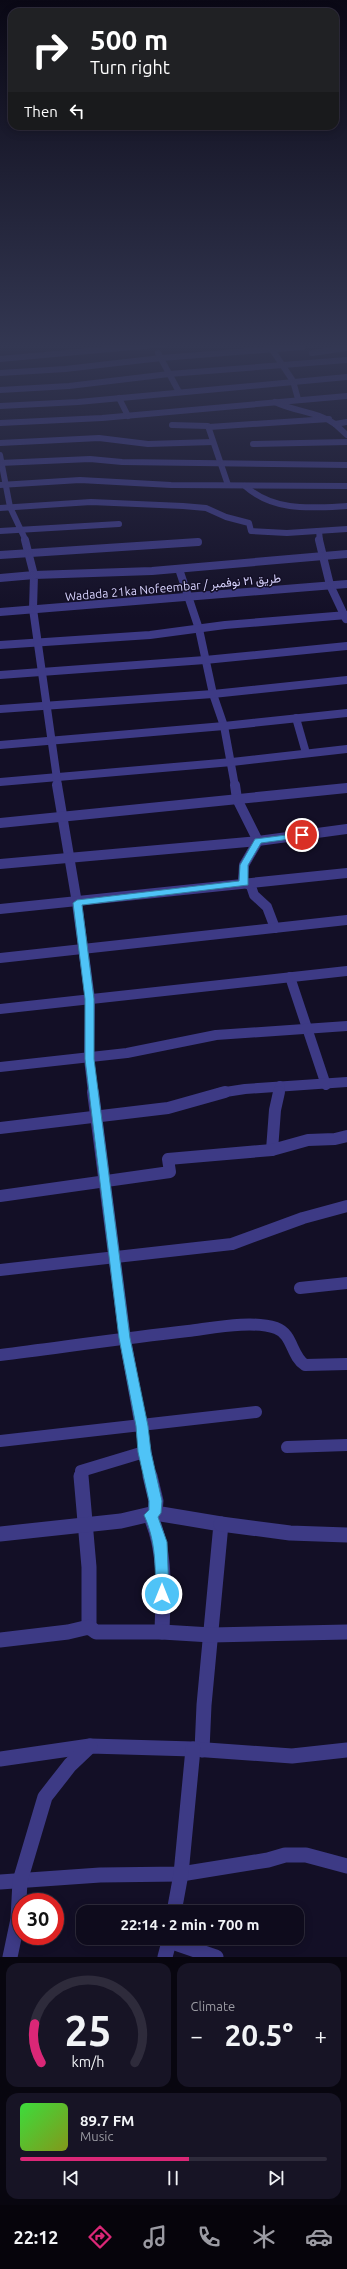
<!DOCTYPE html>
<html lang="en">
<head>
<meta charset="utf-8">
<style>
  :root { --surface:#0e0b1c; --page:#171425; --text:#f1f3f6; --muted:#9b9ba3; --line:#2e2b3b; --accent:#db2777 }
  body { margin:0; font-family:Ubuntu,Vazirmatn,sans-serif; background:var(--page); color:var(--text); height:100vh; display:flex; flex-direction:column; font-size:15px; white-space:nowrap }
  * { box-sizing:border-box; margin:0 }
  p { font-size:13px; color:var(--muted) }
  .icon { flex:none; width:22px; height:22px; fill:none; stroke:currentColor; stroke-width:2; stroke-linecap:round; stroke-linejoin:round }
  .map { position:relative; height:1957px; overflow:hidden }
  .details { display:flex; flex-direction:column; gap:6px; padding:6px; background:#08060f; flex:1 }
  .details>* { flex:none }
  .banner { position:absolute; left:8px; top:8px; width:331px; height:122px; border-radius:12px; box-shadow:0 2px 10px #0003,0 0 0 1px var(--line); background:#202124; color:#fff; overflow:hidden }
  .speed { position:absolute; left:12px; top:1893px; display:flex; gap:8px; font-size:20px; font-weight:700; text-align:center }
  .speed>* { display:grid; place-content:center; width:52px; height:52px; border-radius:50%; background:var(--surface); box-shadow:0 2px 10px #0003,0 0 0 1px var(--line); line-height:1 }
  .speed .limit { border:6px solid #d22; background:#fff; color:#111 }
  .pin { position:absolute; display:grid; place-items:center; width:34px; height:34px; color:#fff; margin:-17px; border:2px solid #fff; border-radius:50%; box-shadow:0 1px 4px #0007 }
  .me { position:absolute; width:44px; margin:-22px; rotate:0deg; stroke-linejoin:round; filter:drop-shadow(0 0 3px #0008) }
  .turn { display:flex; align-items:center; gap:14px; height:84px; padding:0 16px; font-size:18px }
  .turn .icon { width:52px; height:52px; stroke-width:2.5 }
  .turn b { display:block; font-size:28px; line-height:34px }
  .then { display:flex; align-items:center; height:38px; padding:0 16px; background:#0003; gap:8px; font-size:15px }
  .big { font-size:30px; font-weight:600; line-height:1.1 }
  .details .card { flex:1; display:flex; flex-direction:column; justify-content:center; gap:6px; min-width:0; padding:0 14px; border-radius:12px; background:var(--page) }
  .details .dial { align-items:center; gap:0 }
  .dial svg { height:104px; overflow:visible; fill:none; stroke:var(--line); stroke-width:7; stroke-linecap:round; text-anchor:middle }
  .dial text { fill:var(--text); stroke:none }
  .song { display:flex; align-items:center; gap:12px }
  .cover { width:48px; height:48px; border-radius:6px; background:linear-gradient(135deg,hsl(120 70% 55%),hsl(70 70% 35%)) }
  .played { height:4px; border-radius:2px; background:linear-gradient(90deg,var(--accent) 55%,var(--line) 55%) }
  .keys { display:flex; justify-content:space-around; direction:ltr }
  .heat { display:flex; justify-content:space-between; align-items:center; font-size:22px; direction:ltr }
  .details .tiles { flex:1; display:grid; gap:6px; grid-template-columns:1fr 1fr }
  .card:last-child { grid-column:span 2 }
  .trip { position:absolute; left:76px; top:1905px; width:228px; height:40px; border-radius:12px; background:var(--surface); box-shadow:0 2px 10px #0003,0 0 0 1px var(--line); font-weight:600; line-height:40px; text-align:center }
  .tabs { display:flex; height:64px; justify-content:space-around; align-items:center; background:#06040b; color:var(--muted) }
  .tabs .icon { width:28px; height:28px }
  .tabs .selected { color:var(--accent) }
  .tabs b { font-size:18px; color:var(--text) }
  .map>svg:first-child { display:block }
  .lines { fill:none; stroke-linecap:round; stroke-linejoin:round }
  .minor-far4 { stroke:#3d3a85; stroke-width:6 }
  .minor-far3 { stroke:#3d3a85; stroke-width:8 }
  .minor-far2 { stroke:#3d3a85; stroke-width:10 }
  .minor-far1 { stroke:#3d3a85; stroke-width:12 }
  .minor { stroke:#3d3a85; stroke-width:15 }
  .tertiary-far1 { stroke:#3d3a85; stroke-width:8 }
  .tertiary { stroke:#3d3a85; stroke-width:12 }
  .route { fill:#4fc3f7; stroke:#337fa1 }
  .labels { text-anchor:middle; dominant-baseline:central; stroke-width:3; stroke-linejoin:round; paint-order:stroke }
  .far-street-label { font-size:12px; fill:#d9d4ff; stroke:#130f26 }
</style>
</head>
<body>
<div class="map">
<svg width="347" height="1957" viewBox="0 0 347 1957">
  <rect width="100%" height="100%" fill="#130f26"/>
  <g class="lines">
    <g class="minor-far4">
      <path d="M269,345L293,381L298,399"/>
      <path d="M158,353L179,392"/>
      <path d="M312,353L347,348"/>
      <path d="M0,359L165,344"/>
      <path d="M0,373L65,369L161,358L302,347L301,344"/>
      <path d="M0,390L69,386L169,374L347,360"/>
      <path d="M119,398L128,416"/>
      <path d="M275,402C295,412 317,411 335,424"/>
      <path d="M0,406L78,402L347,377"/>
      <path d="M347,422L335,424L347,435"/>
      <path d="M0,423L102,418L347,396"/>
      <path d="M172,425L208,426L228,485"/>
      <path d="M209,427L329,419"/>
      <path d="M0,443L99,438L148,444L213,442"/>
      <path d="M253,444L347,442"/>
      <path d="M0,455L10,507L26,541"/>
      <path d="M0,463L90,459L122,462L347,465"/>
      <path d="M0,485L80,480L171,485L347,486"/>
      <path d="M245,486C274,512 310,508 347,506"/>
      <path d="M0,508L91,502L183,506L206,508L226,517L249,523L251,531L287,533L347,529"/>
      <path d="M0,531L119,524"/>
      <path d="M319,531L320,541"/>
    </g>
    <g class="minor-far3">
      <path d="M319,540L330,585L346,619"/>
      <path d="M0,555L198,542"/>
      <path d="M179,569L199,629L213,694L224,726L235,786"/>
      <path d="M0,578L34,575L25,540"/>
      <path d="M0,645L150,635L225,625L347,615"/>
      <path d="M0,675L205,660L347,646"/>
      <path d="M0,709L213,694L347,680"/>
      <path d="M296,718L306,753"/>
      <path d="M0,745L224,726L347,713"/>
      <path d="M0,782L232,762L347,749"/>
      <path d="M58,786L33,609L34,575L152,571L347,554"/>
    </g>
    <g class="minor-far2">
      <path d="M57,785L77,903L90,999L89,1059L93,1093"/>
      <path d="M235,785L237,799L258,841L244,865L243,881L251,886L254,895L267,907L275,928"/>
      <path d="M0,823L347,788"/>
      <path d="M0,864L258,841L347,829"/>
      <path d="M0,909L347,873"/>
      <path d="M0,958L347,920"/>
      <path d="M290,977L326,1085"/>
      <path d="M0,1009L347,971"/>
      <path d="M0,1067L127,1053L216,1035L347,1026"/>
      <path d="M219,1093L245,1089L347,1082"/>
      <path d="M279,1093L280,1086"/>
    </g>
    <g class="minor-far1">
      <path d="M93,1092L125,1339L150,1477"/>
      <path d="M0,1128L168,1108L225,1092"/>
      <path d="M272,1150L275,1110L279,1092"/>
      <path d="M0,1196L170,1172L168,1159L272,1150L308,1140L335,1139L347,1136"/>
      <path d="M300,1288L347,1283"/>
      <path d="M0,1355C63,1347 125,1338 188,1331C213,1328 252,1320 276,1328C293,1334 291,1356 305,1365L347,1364"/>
      <path d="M0,1441L256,1412"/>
      <path d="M287,1447L347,1445"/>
      <path d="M81,1477V1471L144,1452"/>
    </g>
    <g class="minor">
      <path d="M81,1476L89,1567V1627"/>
      <path d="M150,1476L156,1501L155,1513L221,1524L204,1705L202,1750"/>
      <path d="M150,1515C167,1553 163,1592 162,1632"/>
      <path d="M221,1524L290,1533L347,1535"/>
      <path d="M0,1534L121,1521L155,1513"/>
      <path d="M0,1640L68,1632L89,1627L96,1632H162L211,1635L347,1632"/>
      <path d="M0,1759L90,1746L193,1749L292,1756L347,1750"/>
      <path d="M0,1882L100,1875L181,1874L268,1860L285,1855H306L347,1866"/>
      <path d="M174,1912L181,1874L193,1749"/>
      <path d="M169,1941L216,1957"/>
      <path d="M10,1957L18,1919L20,1881L45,1797L70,1765L90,1746"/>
      <path d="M165,1957L170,1938"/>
    </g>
    <path class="tertiary-far1" d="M0,612L347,584"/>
    <path class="tertiary" d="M0,1270L232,1244L303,1218L347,1206"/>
  </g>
  <linearGradient id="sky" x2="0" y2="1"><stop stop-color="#0a0815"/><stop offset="0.56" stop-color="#333752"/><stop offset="1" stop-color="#333752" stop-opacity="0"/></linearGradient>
  <rect width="347" height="618" fill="url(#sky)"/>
  <path class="route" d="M302,833H305V837L261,843L248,865V885L82,905L94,999V1059L130,1338L148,1426L151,1452L162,1501L161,1513L158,1517L167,1542L169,1594L167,1598L162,1600L158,1598L156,1594C155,1565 156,1542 144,1515L149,1510V1501L138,1452L136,1426L119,1338L85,1059V999L73,903L77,900L239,881L240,865L255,839Z"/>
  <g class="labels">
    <g class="far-street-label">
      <text transform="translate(173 587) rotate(-5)">Wadada 21ka Nofeembar / طريق ٢١ نوفمبر</text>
    </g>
  </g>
</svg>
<div class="speed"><div class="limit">30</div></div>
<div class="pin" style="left:302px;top:835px;background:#d93025"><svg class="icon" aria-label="arrive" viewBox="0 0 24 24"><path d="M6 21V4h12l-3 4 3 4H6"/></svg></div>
<svg class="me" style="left:162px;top:1594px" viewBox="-20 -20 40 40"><circle r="17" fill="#4fc3f7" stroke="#fff" stroke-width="3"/><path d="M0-11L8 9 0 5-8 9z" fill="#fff"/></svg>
<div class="trip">22:14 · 2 min · 700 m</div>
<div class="banner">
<div class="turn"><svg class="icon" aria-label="right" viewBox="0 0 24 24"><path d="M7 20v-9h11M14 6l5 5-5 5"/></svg><div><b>500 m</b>Turn right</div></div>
<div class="then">Then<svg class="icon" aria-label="left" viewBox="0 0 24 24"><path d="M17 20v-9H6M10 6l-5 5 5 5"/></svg></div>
</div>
</div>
<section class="details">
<div class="tiles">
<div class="card dial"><svg viewBox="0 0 100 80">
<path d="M14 69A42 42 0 1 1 86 69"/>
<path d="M14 69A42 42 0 0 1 9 39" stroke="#db2777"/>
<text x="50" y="56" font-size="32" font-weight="700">25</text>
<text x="50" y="72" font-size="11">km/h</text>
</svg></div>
<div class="card"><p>Climate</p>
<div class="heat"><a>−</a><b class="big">20.5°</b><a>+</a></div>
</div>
<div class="card">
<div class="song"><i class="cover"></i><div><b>89.7 FM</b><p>Music</p></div></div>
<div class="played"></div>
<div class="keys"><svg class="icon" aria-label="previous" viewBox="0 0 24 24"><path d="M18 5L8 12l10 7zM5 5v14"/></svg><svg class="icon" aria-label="pause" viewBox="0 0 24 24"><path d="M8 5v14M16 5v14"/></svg><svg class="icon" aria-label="next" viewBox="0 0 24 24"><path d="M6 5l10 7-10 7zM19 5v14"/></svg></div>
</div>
</div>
</section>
<nav class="tabs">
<b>22:12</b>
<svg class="icon selected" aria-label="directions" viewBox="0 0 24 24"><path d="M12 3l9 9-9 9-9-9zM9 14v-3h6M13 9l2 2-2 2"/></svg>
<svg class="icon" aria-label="music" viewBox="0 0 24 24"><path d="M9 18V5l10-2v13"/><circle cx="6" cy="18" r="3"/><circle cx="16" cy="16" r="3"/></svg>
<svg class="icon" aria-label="phone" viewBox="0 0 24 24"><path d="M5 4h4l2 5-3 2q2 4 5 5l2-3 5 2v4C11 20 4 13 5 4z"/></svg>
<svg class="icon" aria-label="climate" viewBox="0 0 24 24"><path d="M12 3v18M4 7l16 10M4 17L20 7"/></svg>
<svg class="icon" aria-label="car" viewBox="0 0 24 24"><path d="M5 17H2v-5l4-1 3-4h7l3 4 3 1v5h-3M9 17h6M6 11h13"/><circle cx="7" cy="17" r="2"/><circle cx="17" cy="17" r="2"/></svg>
</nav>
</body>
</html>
